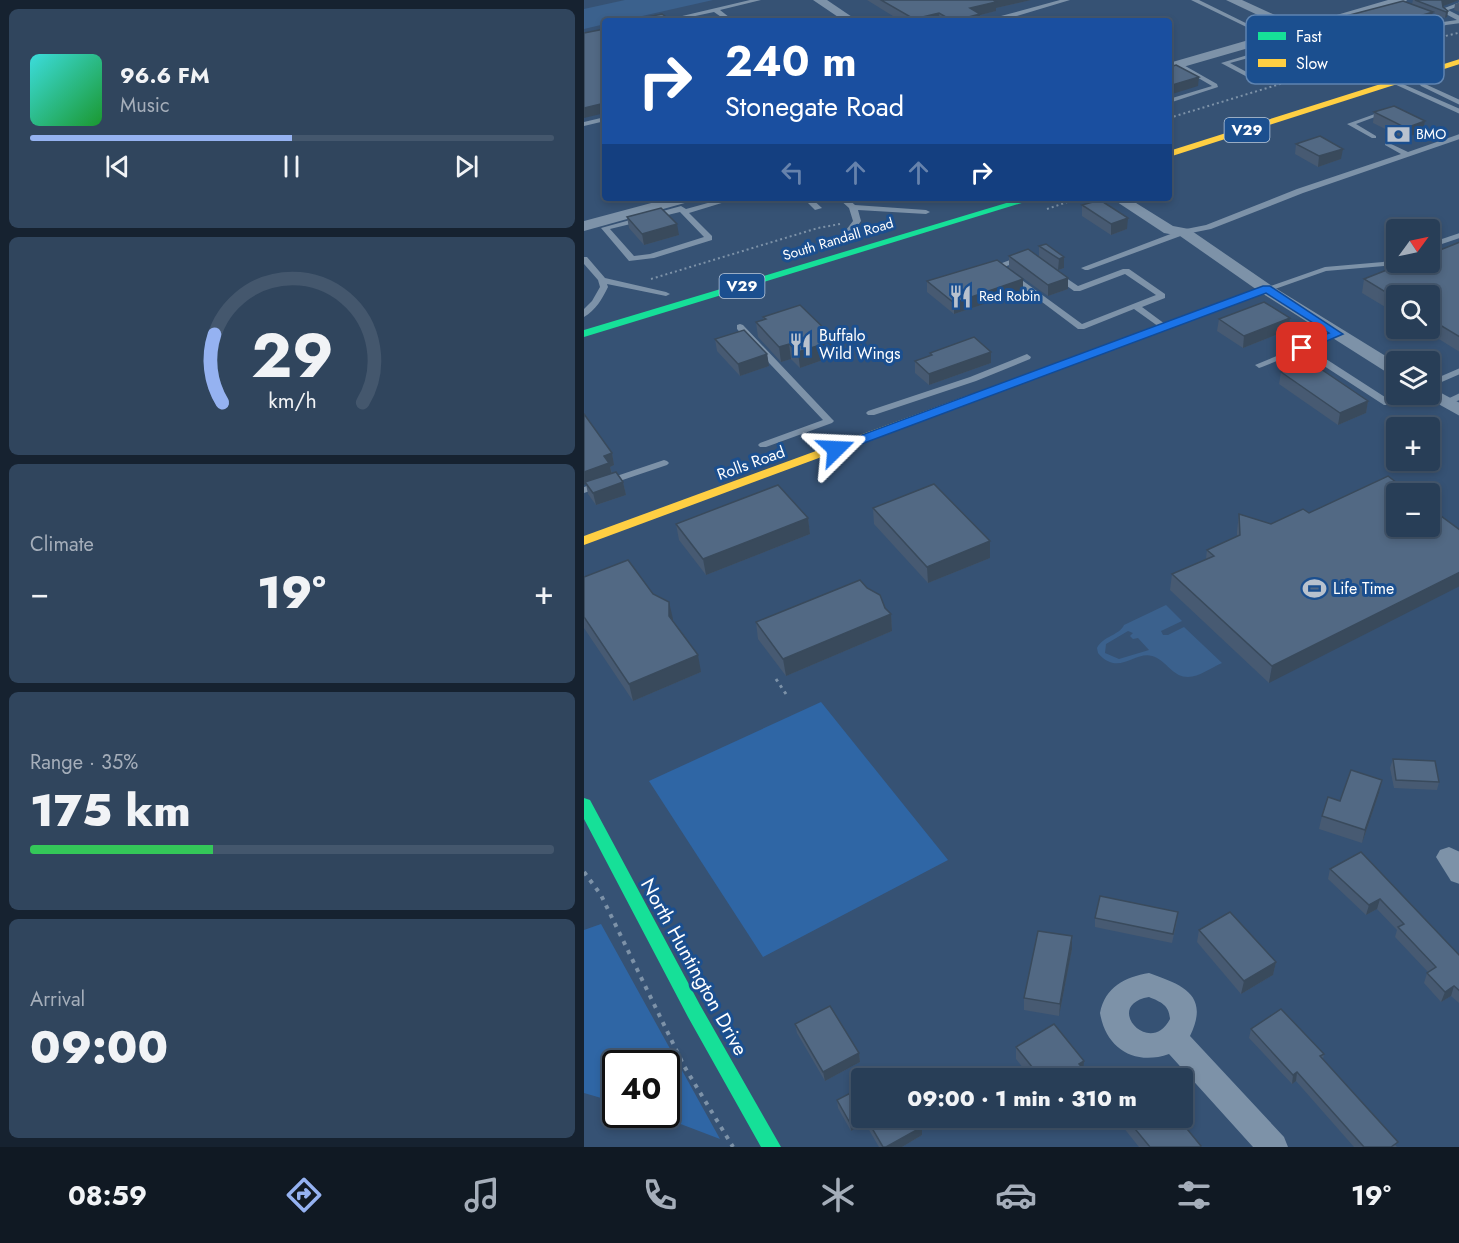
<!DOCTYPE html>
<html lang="en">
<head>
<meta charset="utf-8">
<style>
  :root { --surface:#283e57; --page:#30455d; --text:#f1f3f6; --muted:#a5aeba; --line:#44576d; --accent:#95b2f1 }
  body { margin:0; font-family:Jost,sans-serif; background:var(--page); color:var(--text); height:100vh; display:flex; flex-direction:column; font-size:22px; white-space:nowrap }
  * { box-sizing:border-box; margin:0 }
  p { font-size:20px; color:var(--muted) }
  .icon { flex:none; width:33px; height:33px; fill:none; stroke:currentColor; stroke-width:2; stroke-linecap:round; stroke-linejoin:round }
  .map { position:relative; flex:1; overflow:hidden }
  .sheet { display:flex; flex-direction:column; gap:9px; padding:9px; background:#162230; width:584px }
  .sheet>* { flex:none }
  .banner { position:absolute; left:18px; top:18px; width:570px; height:183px; border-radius:6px; box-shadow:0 3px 9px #0003,0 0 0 2px var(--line); background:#1a4fa0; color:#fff; overflow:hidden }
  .needle { width:39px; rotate:57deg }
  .controls { position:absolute; left:802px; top:219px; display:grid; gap:12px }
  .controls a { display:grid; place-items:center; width:54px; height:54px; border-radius:6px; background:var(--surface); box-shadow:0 3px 9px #0003,0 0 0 2px var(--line); font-size:30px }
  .speed { position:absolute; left:18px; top:1050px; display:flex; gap:12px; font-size:30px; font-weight:700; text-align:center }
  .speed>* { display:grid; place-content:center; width:78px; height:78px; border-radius:50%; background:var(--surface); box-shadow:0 3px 9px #0003,0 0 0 2px var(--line); line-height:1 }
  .speed .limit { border:3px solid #111; border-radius:9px; background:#fff; color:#111 }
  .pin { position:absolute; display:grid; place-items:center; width:51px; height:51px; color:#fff; margin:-26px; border-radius:12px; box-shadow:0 3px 9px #0006 }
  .me { position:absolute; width:66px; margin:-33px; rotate:69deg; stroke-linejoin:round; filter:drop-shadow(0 0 4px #0008) }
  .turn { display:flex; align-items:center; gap:21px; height:126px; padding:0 24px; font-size:27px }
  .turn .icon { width:78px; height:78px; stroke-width:2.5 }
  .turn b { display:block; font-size:42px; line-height:51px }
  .lanes { display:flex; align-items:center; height:57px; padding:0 24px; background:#0003; justify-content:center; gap:30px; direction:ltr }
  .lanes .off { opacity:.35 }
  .big { font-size:45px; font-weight:800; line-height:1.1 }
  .sheet .card { flex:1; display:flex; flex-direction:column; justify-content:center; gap:9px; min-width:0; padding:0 21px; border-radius:9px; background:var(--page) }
  .sheet .dial { align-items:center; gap:0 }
  .dial svg { height:156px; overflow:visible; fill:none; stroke:var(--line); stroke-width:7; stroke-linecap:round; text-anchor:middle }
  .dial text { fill:var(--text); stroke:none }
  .song { display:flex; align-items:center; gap:18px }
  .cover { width:72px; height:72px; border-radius:9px; background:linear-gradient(135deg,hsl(180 70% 55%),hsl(130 70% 35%)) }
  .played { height:6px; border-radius:3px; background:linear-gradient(90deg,var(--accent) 50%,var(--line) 50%) }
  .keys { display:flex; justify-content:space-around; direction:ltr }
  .heat { display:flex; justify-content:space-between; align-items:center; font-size:33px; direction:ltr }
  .charge { height:9px; border-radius:4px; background:linear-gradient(90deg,#34c759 35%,var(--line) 0) }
  .trip { position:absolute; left:267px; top:1068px; width:342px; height:60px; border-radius:6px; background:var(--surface); box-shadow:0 3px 9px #0003,0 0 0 2px var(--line); font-weight:800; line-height:60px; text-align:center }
  .tabs { display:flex; height:96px; justify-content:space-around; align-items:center; background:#101923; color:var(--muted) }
  .tabs .icon { width:42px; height:42px }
  .tabs .selected { color:var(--accent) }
  .tabs b { font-size:27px; color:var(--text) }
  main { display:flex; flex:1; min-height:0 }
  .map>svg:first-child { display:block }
  .green { fill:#2f66a5 }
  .water { fill:#3b618d; fill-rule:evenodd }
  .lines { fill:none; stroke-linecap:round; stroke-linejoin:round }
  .path-far2 { stroke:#7d92a8; stroke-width:2; stroke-dasharray:2 3; stroke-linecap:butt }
  .path-far1 { stroke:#7d92a8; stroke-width:3; stroke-dasharray:3 4.5; stroke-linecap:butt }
  .path { stroke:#7d92a8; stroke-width:4; stroke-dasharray:4 6; stroke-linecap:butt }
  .lane { fill:#7d92a8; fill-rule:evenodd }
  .street { fill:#7d92a8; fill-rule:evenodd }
  .fast { fill:#16e098; fill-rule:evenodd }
  .slow { fill:#ffcf43; fill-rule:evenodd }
  .wall { fill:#475a72 }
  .shaded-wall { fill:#394a5c }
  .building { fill:#526984; stroke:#394a5c; stroke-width:1.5 }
  .route { fill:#1a73e8; stroke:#114b97; stroke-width:1.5 }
  .labels { text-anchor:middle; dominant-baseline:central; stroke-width:6; stroke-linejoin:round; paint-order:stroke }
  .far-poi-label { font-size:14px; fill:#fff; stroke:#1b4f8f; text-anchor:start }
  .far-street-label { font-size:14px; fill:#fff; stroke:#1b4f8f }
  .shield { fill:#1b4f8f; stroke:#bbcadd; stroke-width:1.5 }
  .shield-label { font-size:15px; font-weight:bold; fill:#fff }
  .poi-label { font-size:16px; fill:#fff; stroke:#1b4f8f; text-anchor:start }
  .street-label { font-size:16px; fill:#fff; stroke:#1b4f8f }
  .near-street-label { font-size:20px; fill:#fff; stroke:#1b4f8f }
  .key { fill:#1b4f8f; stroke:#5f84b1; stroke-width:1.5 }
  .key-label { font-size:16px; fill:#fff }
</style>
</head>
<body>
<main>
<section class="sheet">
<div class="card">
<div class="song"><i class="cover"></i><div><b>96.6 FM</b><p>Music</p></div></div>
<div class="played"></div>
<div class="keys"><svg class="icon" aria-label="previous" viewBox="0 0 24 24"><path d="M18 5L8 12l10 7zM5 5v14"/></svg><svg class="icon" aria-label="pause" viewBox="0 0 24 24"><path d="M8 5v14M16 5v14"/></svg><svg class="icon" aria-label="next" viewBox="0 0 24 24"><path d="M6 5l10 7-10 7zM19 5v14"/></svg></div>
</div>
<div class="card dial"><svg viewBox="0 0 100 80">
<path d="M14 69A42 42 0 1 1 86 69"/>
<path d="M14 69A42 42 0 0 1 10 34" stroke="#95b2f1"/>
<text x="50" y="56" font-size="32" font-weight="700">29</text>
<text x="50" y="72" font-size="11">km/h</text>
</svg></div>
<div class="card"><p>Climate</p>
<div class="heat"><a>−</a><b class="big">19°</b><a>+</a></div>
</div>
<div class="card"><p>Range · 35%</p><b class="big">175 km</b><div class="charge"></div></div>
<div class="card"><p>Arrival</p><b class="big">09:00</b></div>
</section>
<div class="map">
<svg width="876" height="1147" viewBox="0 0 876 1147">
  <rect width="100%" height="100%" fill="#365274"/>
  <g class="green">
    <path d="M237,702L364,860L179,957L65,781Z"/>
    <path d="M17,924L136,1139L73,1115L82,1114V1064H32L31,1102L0,1093V930Z"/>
  </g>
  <g class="water">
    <path d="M41,0H129L36,21H21V24L0,29V9Z"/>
    <path d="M582,605L598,621L577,631L579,635H584L600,627L638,663C628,667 615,677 604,677C590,677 584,664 573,658C553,646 536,679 514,653L513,648C519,636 536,635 540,625ZM544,631L549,633L546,636L549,639L554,638L565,650L535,659L521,653L522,644Z"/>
  </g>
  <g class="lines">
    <g class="path-far2">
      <path d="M857,37L874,33"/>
      <path d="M806,54L836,43"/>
      <path d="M585,118L729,74L762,67"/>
      <path d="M463,209L495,198"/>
      <path d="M67,279L234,228L256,224"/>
    </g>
    <path class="path-far1" d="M192,679L204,697"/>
    <path class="path" d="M0,872L17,895L100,1066L149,1147"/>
    <g class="lane">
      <path d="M166,0H177L136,10L150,21H143L130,12L88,21H77Z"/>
      <path d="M476,0H486L416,21H408L417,16Z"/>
      <path d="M607,0H615L690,37L685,38Z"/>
      <path d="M876,2V6L864,10L876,16V23L862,25L786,48L731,23L736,22L786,44L859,22L873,20L860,13L858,9Z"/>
      <path d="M697,45L714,46L737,59L669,80L637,63ZM697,49H711L729,59L670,76L646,63Z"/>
      <path d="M592,63H596L633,84L634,87L585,103V99L628,86L592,65Z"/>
      <path d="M834,73H838V80L841,84L876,100V105L837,86L832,80Z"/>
      <path d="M808,81H812L876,109V114L808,83Z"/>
      <path d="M802,110L807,111L772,124L792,136V138H788L763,124Z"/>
      <path d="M21,117V121L0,126V122Z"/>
      <path d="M876,134V139L719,193L627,229L602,234L504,270H501L497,268L597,230L622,225L713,189L817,154L801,145V143H805L824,152Z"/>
      <path d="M142,198H154L105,213L128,236V240L70,258L45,261L17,228L97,206L102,209ZM96,212L120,237L66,254L50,256L26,229Z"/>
      <path d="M219,198H227L238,208L231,210Z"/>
      <path d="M254,198H263L271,205L342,210L346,212L342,214L274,210L277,221L263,240H260L256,238L269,221L265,208Z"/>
      <path d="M876,233V238L846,248V243Z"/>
      <path d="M445,253L494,286L539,269H545L581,294V298L558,307L585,327L584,329H578L550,309L500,329H494L410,266ZM444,258L490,291H496L541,274L572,295L498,324L420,267Z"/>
      <path d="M0,257H3L21,278L82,292L86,294L82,296L23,284L24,287C18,299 12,310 0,317V309L8,301L16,287L14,280L0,264Z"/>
      <path d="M813,257V262L800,266L742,271L685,291H682L678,289L741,267L799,262Z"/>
      <path d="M156,324L159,325L248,419L250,421L248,423L182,447H176L174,445L176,443L239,420L153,329V325Z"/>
      <path d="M753,331L757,334L756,336L725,348L804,399L814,394H827L826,396L806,405H800L717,351L678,367L675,368L671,365Z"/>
      <path d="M443,354L447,357L446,359L392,381L290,415H284L282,413L284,411L386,377Z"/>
      <path d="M876,368V374L846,387V381Z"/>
      <path d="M876,393V400L862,405L857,402Z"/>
      <path d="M80,460L83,461L85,463L83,465L0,493V487Z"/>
    </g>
    <g class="street">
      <path d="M229,0H243L274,21H260Z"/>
      <path d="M642,0H658L715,26L804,0H823L821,3L726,30L788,58L806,62L807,65L806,68C784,73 734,43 713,34L585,71V63L703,29Z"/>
      <path d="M86,198H110L108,201L0,231V221Z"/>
      <path d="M527,198H544L589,226L605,229L688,286L813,363V376L807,375L676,292L596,236L580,233Z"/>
      <path d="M846,387L876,403V416L840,396L846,394Z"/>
      <path d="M865,847L876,852V884L867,881L852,857L856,850Z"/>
      <path d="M565,973C599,985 626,995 606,1036L700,1137L704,1147H669L585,1054C551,1066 522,1049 516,1013C521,987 541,977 565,973ZM565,997C577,1002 585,1005 586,1019C566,1058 518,1005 565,997Z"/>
    </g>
    <g class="fast">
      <path d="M439,198H454L0,337V330Z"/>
      <path d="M682,286L687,289L686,291L389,401H381L379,399L381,397Z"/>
      <path d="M0,798L6,800L116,1005L197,1147H177L104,1017L0,819Z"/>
    </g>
    <g class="slow">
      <path d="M876,59V64L585,157V151Z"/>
      <path d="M385,395L389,397L391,399L389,401L0,545V536Z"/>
    </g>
  </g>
  <g class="wall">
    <path d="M283,0H447L412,8V11L396,15V21H317Z"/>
    <path d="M829,0H875L859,6L864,11L863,17L861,18L849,13L847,22L789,39L761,26L762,16L828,4Z"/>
    <path d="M876,2V12L870,10L871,4Z"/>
    <path d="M790,112L841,121L839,132L820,138L789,123Z"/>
    <path d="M712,144L757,159L734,167L711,154Z"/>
    <path d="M498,205L543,229L527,235L498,216Z"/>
    <path d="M43,217L95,235L60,245L45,228Z"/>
    <path d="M876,242V352L837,328H846V296H813V314L778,293L780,279Z"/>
    <path d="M455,246L480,257V268L474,270L455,257Z"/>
    <path d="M425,256L484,289L464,296L425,268Z"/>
    <path d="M343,281L439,291L370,314L343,292Z"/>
    <path d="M179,317L252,340L253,355L216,368L207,359L197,362L174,337L172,322L180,320Z"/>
    <path d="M635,319L704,330L659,348L633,331Z"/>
    <path d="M131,339L183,354L185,366L156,376L133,351Z"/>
    <path d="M346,353L407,363L345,385L331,373V361L346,356Z"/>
    <path d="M697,372L784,401L782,413L754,425L695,384Z"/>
    <path d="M0,414L28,453L30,465L26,467L28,473L39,482L42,495L12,505L4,494L2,484L0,485Z"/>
    <path d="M289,508L406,541V558L344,583L290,524Z"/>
    <path d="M719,509L685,683L586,590L588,574L622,559L623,550L653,536V531L655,514L687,524Z"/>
    <path d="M224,518L226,534L122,575L95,540L92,524Z"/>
    <path d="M0,577L89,619V620L117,672L49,701L0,628Z"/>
    <path d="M301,608L307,614L308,631L202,676L174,639L172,622Z"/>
    <path d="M809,759L855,782L853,790L810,788L806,768Z"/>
    <path d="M798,780L795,793L778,843L735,829L738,816L756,801Z"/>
    <path d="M777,852L876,956V1004L867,996L857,1002L840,983L843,973L844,972L811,937L813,930L793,909L782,915L744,879L746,869Z"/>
    <path d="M511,918L593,921L588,943L511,927Z"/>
    <path d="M615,930L692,962L689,975L657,994L613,942Z"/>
    <path d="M488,936V949L475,1016L440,1010V998Z"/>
    <path d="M211,1024L275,1053L276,1062L241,1081L213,1033Z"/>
    <path d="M667,1029L740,1054L739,1059L813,1147H770L712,1081L708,1084L665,1038Z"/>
    <path d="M432,1047L500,1061L499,1069L507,1078H447L432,1059Z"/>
    <path d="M253,1100L278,1118H332L338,1135L318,1147H295L281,1123L267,1131L254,1108Z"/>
    <path d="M536,1118H594L617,1147H555L535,1122Z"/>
  </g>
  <g class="shaded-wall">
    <path d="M408,0H447L412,8V11L396,15V21H369L386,8Z"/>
    <path d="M860,0H875L857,7L858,1Z"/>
    <path d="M864,11L863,17L861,18L862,12Z"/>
    <path d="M849,12L847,22L789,39L791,29Z"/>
    <path d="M355,13L356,21H330V19Z"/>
    <path d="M615,77L614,86L585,95V86Z"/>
    <path d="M21,103V113L0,118V108Z"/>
    <path d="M841,121L839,132L820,138L822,128Z"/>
    <path d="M759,149L757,159L734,167L735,156Z"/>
    <path d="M544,218L543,229L527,235V224Z"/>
    <path d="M93,224L95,235L60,245L58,234Z"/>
    <path d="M480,257V268L474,270L475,259Z"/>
    <path d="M484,278V289L464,296V285Z"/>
    <path d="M439,279V291L370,314V303Z"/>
    <path d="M706,318L704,330L659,348L660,336Z"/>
    <path d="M252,340L253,355L216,368L214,352Z"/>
    <path d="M205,344L207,359L197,362L195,347Z"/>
    <path d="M407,352V363L345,385V374Z"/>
    <path d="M183,354L185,366L156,376L154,364Z"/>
    <path d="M784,401L782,413L754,425L756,413Z"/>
    <path d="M28,453L30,465L26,467L28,475L1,482L2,484L0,485V472L20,456Z"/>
    <path d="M39,482L42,495L12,505L9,493Z"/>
    <path d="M224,518L226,534L122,575L119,559Z"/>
    <path d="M406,541V558L344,583L343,567Z"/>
    <path d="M876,572V586L685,683L688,666Z"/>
    <path d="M85,602L89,619V633L85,616Z"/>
    <path d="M307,614L308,631L202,676L199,659Z"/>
    <path d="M114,655L117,672L49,701L45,684Z"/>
    <path d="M798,780L795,793L778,843L781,830Z"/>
    <path d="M796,899L793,909L782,915L785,905Z"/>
    <path d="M488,936V949L475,1016L476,1004Z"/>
    <path d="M692,962L689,975L657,994L660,981Z"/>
    <path d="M870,986L867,996L857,1002L861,992Z"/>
    <path d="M275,1053L276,1062L241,1081L239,1072Z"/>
    <path d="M500,1061L499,1074L495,1064Z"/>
    <path d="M713,1072L712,1081L708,1084L709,1075Z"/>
    <path d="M278,1116V1118H280L281,1123L267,1131L266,1123Z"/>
    <path d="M338,1127V1135L318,1147H302Z"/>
  </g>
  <g class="building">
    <path d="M297,0H409L412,2L386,8L396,14L369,21L355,13L330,19Z"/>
    <path d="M831,0H860L858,1L859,7L864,11L862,12Z"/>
    <path d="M819,1L849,12L791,29L762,16Z"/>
    <path d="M78,14L88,21H44Z"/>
    <path d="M21,27V103L0,108V33L20,29Z"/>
    <path d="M592,65L615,77L585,86V67Z"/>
    <path d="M810,106L841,121L822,128L790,112Z"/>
    <path d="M736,136L759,149L735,156L712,144Z"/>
    <path d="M516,200L544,218L527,224L498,205Z"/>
    <path d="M77,208L93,224L58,234L43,217Z"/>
    <path d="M876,242V337L846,319V296H813V299L780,279L823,262H846V254Z"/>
    <path d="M462,244L480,257L475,259L455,246Z"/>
    <path d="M444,249L484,278L464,285L425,256Z"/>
    <path d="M413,260L439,279L370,303L343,281Z"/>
    <path d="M680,302L706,318L660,336L635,319Z"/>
    <path d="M216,305L252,340L214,352L205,344L195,347L172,322L182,319L179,317Z"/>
    <path d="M160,330L183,354L154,364L131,339Z"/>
    <path d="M390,337L407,352L345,374L331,361L348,355L346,353Z"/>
    <path d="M725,361L784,401L756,413L697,372Z"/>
    <path d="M0,414L28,453L20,456L25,463L0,472Z"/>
    <path d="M32,472L39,482L9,493L1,482Z"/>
    <path d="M804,476L827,494H813V526H846V508L876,530V572L688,666L588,574L630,556L623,550L656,535L655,514L687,524L719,509L725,513Z"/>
    <path d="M350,484L406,541L343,567L289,508Z"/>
    <path d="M194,485L224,518L119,559L92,524Z"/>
    <path d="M44,560L69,594L85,602V616L114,655L45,684L0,617V577Z"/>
    <path d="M276,580L283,588L296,595L301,608L307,614L199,659L172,622Z"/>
    <path d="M809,759L851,761L855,782L812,780Z"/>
    <path d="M767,770L798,780L781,830L738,816L744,797L756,801Z"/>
    <path d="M777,852L876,956V991L870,986L861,992L843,973L852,967L814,927L820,924L796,899L785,905L746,869Z"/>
    <path d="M516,896L594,912L589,934L511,918Z"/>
    <path d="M646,912L692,962L660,981L615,930Z"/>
    <path d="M454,931L488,936L476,1004L440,998Z"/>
    <path d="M246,1006L275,1053L239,1072L211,1024Z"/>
    <path d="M697,1009L740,1054L736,1056L814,1142L807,1147H780L713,1072L709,1075L667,1029Z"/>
    <path d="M470,1024L500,1061L495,1064L507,1078H457L432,1047Z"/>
    <path d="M278,1087V1116L266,1123L253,1100Z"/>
    <path d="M282,1118H332L338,1127L302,1147H299Z"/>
    <path d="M542,1118H594L617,1146L616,1147H566Z"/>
  </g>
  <path class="route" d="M679,286H686L759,334L722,350H714V345L745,333L682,293L256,452L252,453L246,449L248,446Z"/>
  <defs>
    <symbol id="bank-bare" viewBox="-9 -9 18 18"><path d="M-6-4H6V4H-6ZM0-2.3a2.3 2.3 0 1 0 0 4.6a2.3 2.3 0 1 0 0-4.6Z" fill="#b9c2ce" stroke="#1b4f8f" stroke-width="2.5" paint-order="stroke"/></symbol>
    <symbol id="restaurant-bare" viewBox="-9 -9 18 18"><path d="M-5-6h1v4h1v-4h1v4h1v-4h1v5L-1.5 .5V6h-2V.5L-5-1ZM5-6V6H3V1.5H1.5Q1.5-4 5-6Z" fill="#b9c2ce" stroke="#1b4f8f" stroke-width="2.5" paint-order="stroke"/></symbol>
    <symbol id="stadium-bare" viewBox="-9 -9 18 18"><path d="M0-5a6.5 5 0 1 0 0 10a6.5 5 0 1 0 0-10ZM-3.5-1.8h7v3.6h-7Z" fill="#b9c2ce" stroke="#1b4f8f" stroke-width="2.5" paint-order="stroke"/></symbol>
  </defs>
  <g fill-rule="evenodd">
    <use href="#bank-bare" x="798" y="118" width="33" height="33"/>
    <use href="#restaurant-bare" x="360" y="280" width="33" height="33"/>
    <use href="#restaurant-bare" x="200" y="328" width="33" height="33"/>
    <use href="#stadium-bare" x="714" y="572" width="33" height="33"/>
  </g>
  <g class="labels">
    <g class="far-poi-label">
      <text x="832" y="134">BMO</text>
      <text x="395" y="296">Red Robin</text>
    </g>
    <g class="far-street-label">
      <text transform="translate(254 239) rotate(-17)">South Randall Road</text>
    </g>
    <g class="shield">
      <rect x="640.5" y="118" width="45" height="24" rx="4.5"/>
      <rect x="135.5" y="274" width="45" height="24" rx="4.5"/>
    </g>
    <g class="shield-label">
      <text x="663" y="130">V29</text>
      <text x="158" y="286">V29</text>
    </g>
    <g class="poi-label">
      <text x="235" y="335">Buffalo<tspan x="235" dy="18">Wild Wings</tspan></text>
      <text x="749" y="588">Life Time</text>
    </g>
    <g class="street-label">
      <text transform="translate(167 463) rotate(-20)">Rolls Road</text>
    </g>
    <g class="near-street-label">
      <text transform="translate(110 967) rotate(61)">North Huntington Drive</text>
    </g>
  </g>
  <rect x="662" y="15" width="198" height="69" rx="9" class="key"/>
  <rect x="674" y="32" width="28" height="8" fill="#16e098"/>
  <rect x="674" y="59" width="28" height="8" fill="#ffcf43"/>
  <g class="key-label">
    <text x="712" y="42">Fast</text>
    <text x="712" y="69">Slow</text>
  </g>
</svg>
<div class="controls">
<a><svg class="needle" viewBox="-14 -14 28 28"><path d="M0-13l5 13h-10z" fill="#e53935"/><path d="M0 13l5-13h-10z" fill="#a5aeba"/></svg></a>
<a><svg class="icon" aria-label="search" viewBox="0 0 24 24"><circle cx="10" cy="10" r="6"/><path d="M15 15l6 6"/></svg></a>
<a><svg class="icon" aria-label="layers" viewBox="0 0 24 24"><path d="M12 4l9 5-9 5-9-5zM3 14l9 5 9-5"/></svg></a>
<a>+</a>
<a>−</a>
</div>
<div class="speed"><div class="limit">40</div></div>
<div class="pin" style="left:718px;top:348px;background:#d93025"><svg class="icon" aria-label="arrive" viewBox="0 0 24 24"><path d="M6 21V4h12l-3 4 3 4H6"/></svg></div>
<svg class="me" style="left:252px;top:449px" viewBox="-20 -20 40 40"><path d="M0-17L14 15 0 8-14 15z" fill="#1a73e8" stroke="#fff" stroke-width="4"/></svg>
<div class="trip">09:00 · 1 min · 310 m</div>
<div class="banner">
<div class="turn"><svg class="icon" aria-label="right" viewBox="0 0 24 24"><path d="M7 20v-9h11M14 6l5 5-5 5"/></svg><div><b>240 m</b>Stonegate Road</div></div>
<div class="lanes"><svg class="icon off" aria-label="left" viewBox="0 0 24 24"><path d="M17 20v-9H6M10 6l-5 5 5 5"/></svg><svg class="icon off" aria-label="ahead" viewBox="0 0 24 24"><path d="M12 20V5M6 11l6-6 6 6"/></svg><svg class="icon off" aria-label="ahead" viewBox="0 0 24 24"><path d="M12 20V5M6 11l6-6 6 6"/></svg><svg class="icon" aria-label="right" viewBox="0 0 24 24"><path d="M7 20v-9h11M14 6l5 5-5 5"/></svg></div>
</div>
</div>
</main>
<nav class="tabs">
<b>08:59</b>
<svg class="icon selected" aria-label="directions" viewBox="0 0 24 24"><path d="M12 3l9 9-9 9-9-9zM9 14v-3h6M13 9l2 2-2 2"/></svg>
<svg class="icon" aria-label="music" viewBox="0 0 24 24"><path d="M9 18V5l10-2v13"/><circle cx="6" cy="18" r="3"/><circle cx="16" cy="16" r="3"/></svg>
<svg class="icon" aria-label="phone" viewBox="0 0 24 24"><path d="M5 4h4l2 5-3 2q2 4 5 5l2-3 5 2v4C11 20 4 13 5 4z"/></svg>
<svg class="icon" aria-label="climate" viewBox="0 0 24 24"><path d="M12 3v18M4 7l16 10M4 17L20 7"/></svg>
<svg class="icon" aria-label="car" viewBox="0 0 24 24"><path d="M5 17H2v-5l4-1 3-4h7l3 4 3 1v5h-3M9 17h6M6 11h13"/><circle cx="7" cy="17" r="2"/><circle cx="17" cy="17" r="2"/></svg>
<svg class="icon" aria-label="filters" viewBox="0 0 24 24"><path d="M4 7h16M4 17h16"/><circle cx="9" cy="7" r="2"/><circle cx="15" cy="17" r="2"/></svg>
<b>19°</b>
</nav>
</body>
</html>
